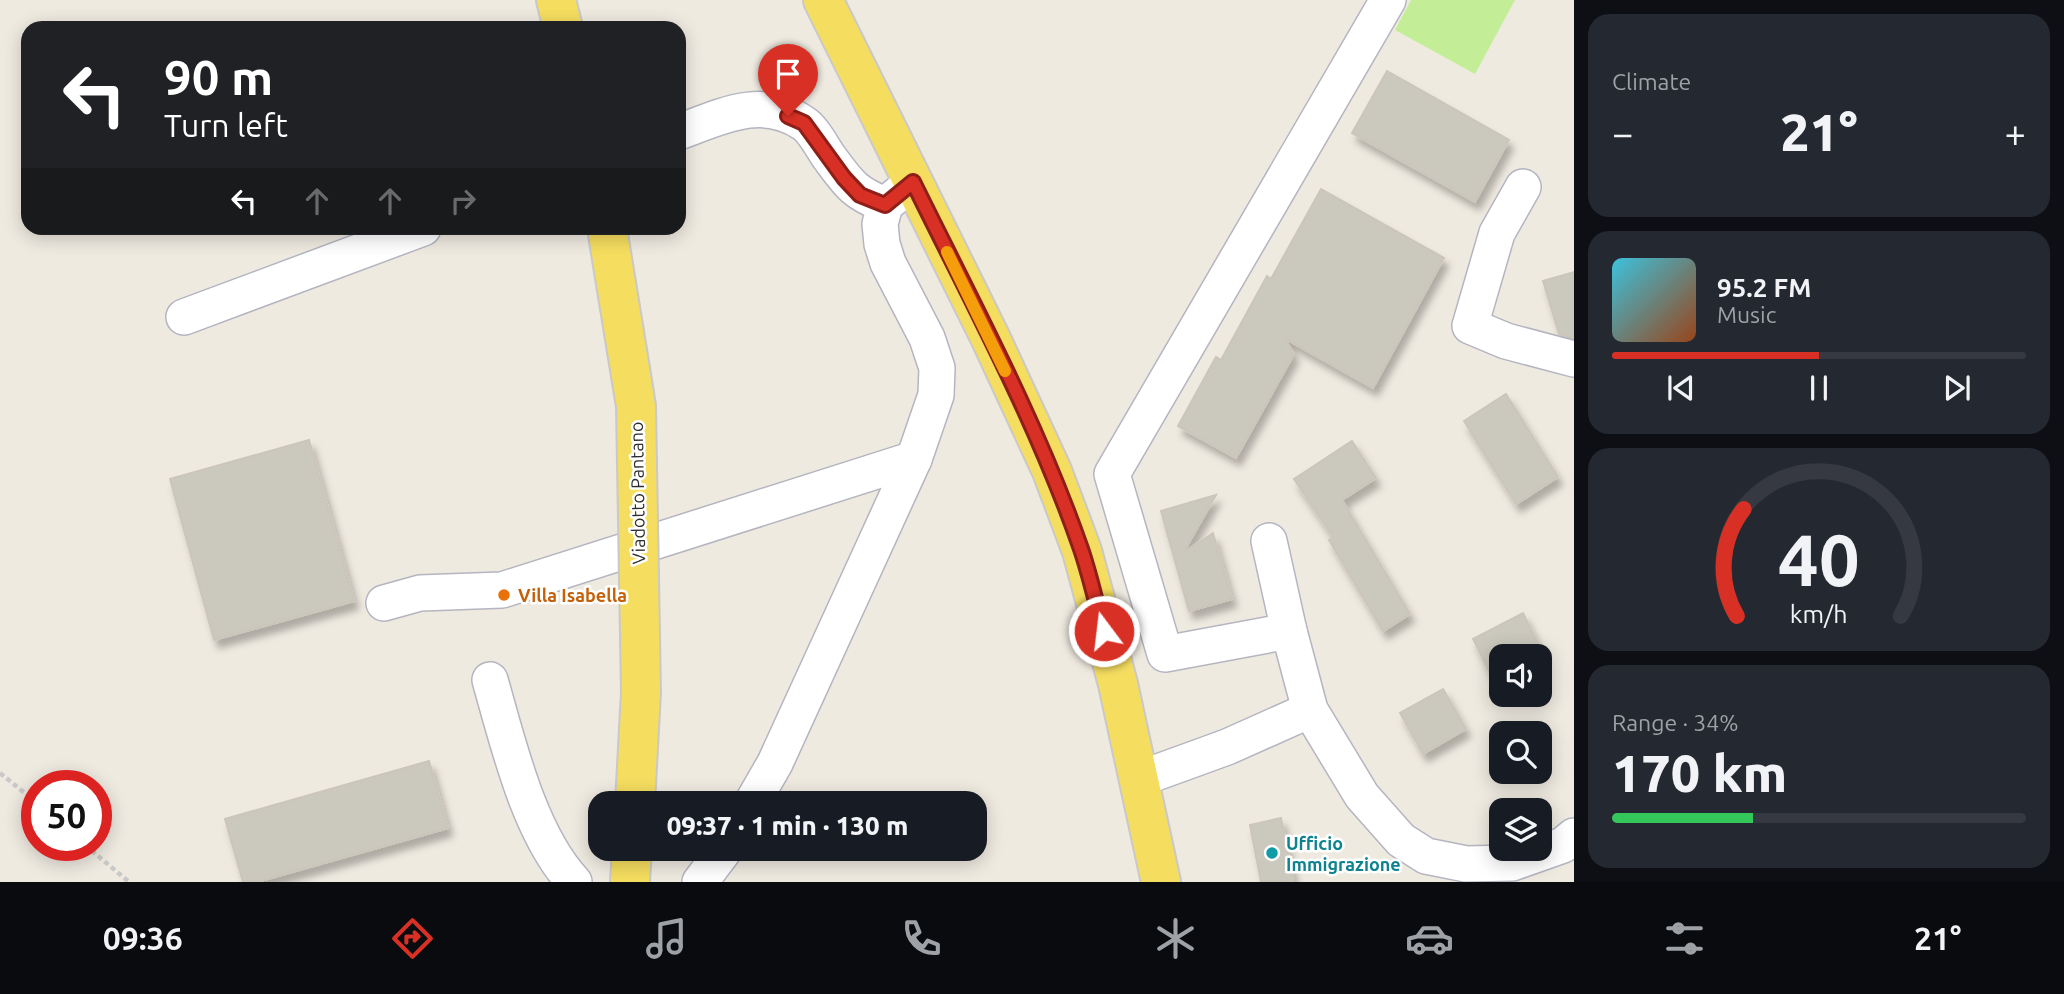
<!DOCTYPE html>
<html lang="en">
<head>
<meta charset="utf-8">
<style>
  :root { --surface:#171b24; --page:#242831; --text:#f1f3f6; --muted:#9ea1a6; --line:#363941; --accent:#d93025 }
  body { margin:0; font-family:Ubuntu,sans-serif; background:var(--page); color:var(--text); height:100vh; display:flex; flex-direction:column; font-size:26px; white-space:nowrap }
  * { box-sizing:border-box; margin:0 }
  p { font-size:23px; color:var(--muted) }
  .icon { flex:none; width:38px; height:38px; fill:none; stroke:currentColor; stroke-width:2; stroke-linecap:round; stroke-linejoin:round }
  .map { position:relative; flex:1; overflow:hidden }
  .details { display:flex; flex-direction:column; gap:14px; padding:14px; background:#0d0f14; width:490px }
  .details>* { flex:none }
  .top-card { position:absolute; left:21px; top:21px; width:665px; height:214px; border-radius:21px; box-shadow:0 4px 18px #0003; background:#202124; color:#fff; overflow:hidden }
  .tools { position:absolute; left:1489px; top:644px; display:grid; gap:14px }
  .tools a { display:grid; place-items:center; width:63px; height:63px; border-radius:14px; background:var(--surface); box-shadow:0 4px 18px #0003; font-size:35px }
  .speed { position:absolute; left:21px; top:770px; display:flex; gap:14px; font-size:35px; font-weight:700; text-align:center }
  .speed>* { display:grid; place-content:center; width:91px; height:91px; border-radius:50%; background:var(--surface); box-shadow:0 4px 18px #0003; line-height:1 }
  .speed .limit { border:10px solid #d22; background:#fff; color:#111 }
  .pin { position:absolute; display:grid; place-items:center; width:60px; height:60px; color:#fff; margin:-72px -30px; border-radius:50% 50% 50% 0; rotate:-45deg; box-shadow:0 0 7px #0007 }
  .pin .icon { rotate:45deg }
  .me { position:absolute; width:77px; margin:-38px; rotate:345deg; stroke-linejoin:round; filter:drop-shadow(0 0 5px #0008) }
  .turn { display:flex; align-items:center; gap:24px; height:147px; padding:0 28px; font-size:32px }
  .turn .icon { width:91px; height:91px; stroke-width:2.5 }
  .turn b { display:block; font-size:49px; line-height:60px }
  .lanes { display:flex; align-items:center; height:66px; padding:0 28px; background:#0003; justify-content:center; gap:35px; direction:ltr }
  .lanes .off { opacity:.35 }
  .big { font-size:52px; font-weight:800; line-height:1.1 }
  .details .card { flex:1; display:flex; flex-direction:column; justify-content:center; gap:10px; min-width:0; padding:0 24px; border-radius:21px; background:var(--page) }
  .details .dial { align-items:center; gap:0 }
  .dial svg { height:182px; overflow:visible; fill:none; stroke:var(--line); stroke-width:7; stroke-linecap:round; text-anchor:middle }
  .dial text { fill:var(--text); stroke:none }
  .song { display:flex; align-items:center; gap:21px }
  .cover { width:84px; height:84px; border-radius:10px; background:linear-gradient(135deg,hsl(190 70% 55%),hsl(20 70% 35%)) }
  .played { height:7px; border-radius:4px; background:linear-gradient(90deg,var(--accent) 50%,var(--line) 50%) }
  .keys { display:flex; justify-content:space-around; direction:ltr }
  .heat { display:flex; justify-content:space-between; align-items:center; font-size:38px; direction:ltr }
  .charge { height:10px; border-radius:5px; background:linear-gradient(90deg,#34c759 34%,var(--line) 0) }
  .trip { position:absolute; left:588px; top:791px; width:399px; height:70px; border-radius:21px; background:var(--surface); box-shadow:0 4px 18px #0003; font-weight:800; line-height:70px; text-align:center }
  .menu { display:flex; height:112px; justify-content:space-around; align-items:center; background:#090b0e; color:var(--muted) }
  .menu .icon { width:49px; height:49px }
  .menu .on { color:var(--accent) }
  .menu b { font-size:32px; color:var(--text) }
  main { display:flex; flex:1; min-height:0 }
  .map>svg:first-child { display:block }
  .pitch { fill:#c3ee97 }
  .building { fill:#cbc8be; stroke:#cbc6b9; stroke-width:2; filter:url(#shadow) }
  .lines { fill:none; stroke-linecap:round; stroke-linejoin:round }
  .minor-casing { stroke:#b4b5c1; stroke-width:38 }
  .major-casing { stroke:#c9c9c9; stroke-width:42 }
  .path { stroke:#c9c9c9; stroke-width:4.5; stroke-dasharray:5 3.5; stroke-linecap:butt }
  .minor { stroke:#fff; stroke-width:35 }
  .major { stroke:#f5dd5f; stroke-width:38 }
  .major-bridge-casing { stroke:#c9c9c9; stroke-width:42; stroke-linecap:butt }
  .major-bridge { stroke:#f5dd5f; stroke-width:38 }
  .route-casing { stroke:#8d1f18; stroke-width:18 }
  .route { stroke:#d93025; stroke-width:12 }
  .slow { stroke:#f59e0b; stroke-width:12 }
  .food-dot { fill:#e8710a; stroke:#fff; stroke-width:2.5 }
  .culture-dot { fill:#0f9aa8; stroke:#fff; stroke-width:2.5 }
  .labels { text-anchor:middle; dominant-baseline:central; stroke-width:5; stroke-linejoin:round; paint-order:stroke }
  .street-label { font-size:18px; fill:#2e2e2e; stroke:#fff }
  .food-label { font-size:18px; font-weight:bold; fill:#c56008; stroke:#fff; text-anchor:start }
  .culture-label { font-size:18px; font-weight:bold; fill:#0d838f; stroke:#fff; text-anchor:start }
</style>
</head>
<body>
<main>
<div class="map">
<svg width="1574" height="882" viewBox="0 0 1574 882">
  <defs>
    <filter id="shadow"><feDropShadow dx="4.5" dy="8" stdDeviation="3.5" flood-color="#0004"/></filter>
  </defs>
  <rect width="100%" height="100%" fill="#efeae0"/>
  <path class="pitch" d="M1411,0H1515L1475,74L1395,30Z"/>
  <g class="building">
    <path d="M1387,71L1509,140L1475,202L1352,133Z"/>
    <path d="M1321,189L1444,258L1373,388L1284,338L1294,354L1236,458L1178,426L1216,357L1221,360L1267,276L1271,279Z"/>
    <path d="M1574,272V338L1559,334L1543,281Z"/>
    <path d="M1506,394L1558,477L1516,504L1464,421Z"/>
    <path d="M309,440L354,601L214,640L170,479Z"/>
    <path d="M1352,441L1376,478L1342,500L1410,614L1383,631L1329,540L1333,537L1294,479Z"/>
    <path d="M1216,495L1183,553L1213,533L1232,599L1189,611L1161,511Z"/>
    <path d="M1523,613L1539,646L1518,656H1502V665L1489,671L1473,639Z"/>
    <path d="M1443,689L1466,729L1423,754L1400,713Z"/>
    <path d="M429,761L448,828L257,882H243L225,819Z"/>
    <path d="M1281,818L1294,882H1261L1250,825Z"/>
  </g>
  <g class="lines">
    <defs>
      <g id="minor">
        <path d="M679,132C720,117 762,95 803,123C813,129 822,147 829,157C849,184 853,192 885,205"/>
        <path d="M1523,187L1497,233L1470,326L1506,341L1574,359"/>
        <path d="M184,317L423,228"/>
        <path d="M1269,541L1289,631L1310,710L1362,796L1401,840L1426,856L1466,864L1512,863L1563,845L1574,836"/>
        <path d="M384,603L420,593L502,590L914,459"/>
        <path d="M1289,631L1165,654L1112,474L1388,0"/>
        <path d="M490,680C508,743 529,834 574,882"/>
        <path d="M1139,779L1227,747L1310,710"/>
        <path d="M752,803L775,763L914,459L936,395L937,368L927,338L888,263L882,244L880,224L885,205L913,182"/>
        <path d="M700,882L725,849"/>
      </g>
      <g id="major">
        <path d="M556,0L563,28"/>
        <path d="M823,0L990,337L1052,471L1082,551L1118,684L1161,882"/>
        <path d="M630,882L632,849"/>
      </g>
    </defs>
    <use href="#minor" class="minor-casing"/>
    <use href="#major" class="major-casing"/>
    <g class="path">
      <path d="M0,773L37,803"/>
      <path d="M85,845L129,882"/>
    </g>
    <use href="#minor" class="minor"/>
    <use href="#major" class="major"/>
    <defs>
      <path id="major-bridge" d="M607,228L636,406L641,692L635,803"/>
    </defs>
    <use href="#major-bridge" class="major-bridge-casing"/>
    <use href="#major-bridge" class="major-bridge"/>
  </g>
  <g class="lines">
    <defs>
      <path id="route" d="M788,116L804,123L844,178L860,195L885,205L913,182C972,302 1037,422 1081,549C1090,575 1096,604 1104,631"/>
    </defs>
    <use href="#route" class="route-casing"/>
    <use href="#route" class="route"/>
    <path class="slow" d="M947,252L1005,371"/>
  </g>
  <circle class="food-dot" cx="504" cy="595" r="7"/>
  <circle class="culture-dot" cx="1272" cy="853" r="7"/>
  <g class="labels">
    <g class="street-label">
      <text transform="translate(637 493) rotate(-91)">Viadotto Pantano</text>
    </g>
    <g class="food-label">
      <text x="518" y="595">Villa Isabella</text>
    </g>
    <g class="culture-label">
      <text x="1286" y="843">Ufficio<tspan x="1286" dy="21">Immigrazione</tspan></text>
    </g>
  </g>
</svg>
<div class="tools">
<a><svg class="icon" aria-label="sound" viewBox="0 0 24 24"><path d="M4 9h4l5-4v14l-5-4H4zM17 9q2 3 0 6"/></svg></a>
<a><svg class="icon" aria-label="search" viewBox="0 0 24 24"><circle cx="10" cy="10" r="6"/><path d="M15 15l6 6"/></svg></a>
<a><svg class="icon" aria-label="layers" viewBox="0 0 24 24"><path d="M12 4l9 5-9 5-9-5zM3 14l9 5 9-5"/></svg></a>
</div>
<div class="speed"><div class="limit">50</div></div>
<div class="pin" style="left:788px;top:116px;background:#d93025"><svg class="icon" aria-label="arrive" viewBox="0 0 24 24"><path d="M6 21V4h12l-3 4 3 4H6"/></svg></div>
<svg class="me" style="left:1104px;top:631px" viewBox="-20 -20 40 40"><circle r="17" fill="#d93025" stroke="#fff" stroke-width="3"/><path d="M0-11L8 9 0 5-8 9z" fill="#fff"/></svg>
<div class="trip">09:37 · 1 min · 130 m</div>
<div class="top-card">
<div class="turn"><svg class="icon" aria-label="left" viewBox="0 0 24 24"><path d="M17 20v-9H6M10 6l-5 5 5 5"/></svg><div><b>90 m</b>Turn left</div></div>
<div class="lanes"><svg class="icon" aria-label="left" viewBox="0 0 24 24"><path d="M17 20v-9H6M10 6l-5 5 5 5"/></svg><svg class="icon off" aria-label="ahead" viewBox="0 0 24 24"><path d="M12 20V5M6 11l6-6 6 6"/></svg><svg class="icon off" aria-label="ahead" viewBox="0 0 24 24"><path d="M12 20V5M6 11l6-6 6 6"/></svg><svg class="icon off" aria-label="right" viewBox="0 0 24 24"><path d="M7 20v-9h11M14 6l5 5-5 5"/></svg></div>
</div>
</div>
<section class="details">
<div class="card"><p>Climate</p>
<div class="heat"><a>−</a><b class="big">21°</b><a>+</a></div>
</div>
<div class="card">
<div class="song"><i class="cover"></i><div><b>95.2 FM</b><p>Music</p></div></div>
<div class="played"></div>
<div class="keys"><svg class="icon" aria-label="previous" viewBox="0 0 24 24"><path d="M18 5L8 12l10 7zM5 5v14"/></svg><svg class="icon" aria-label="pause" viewBox="0 0 24 24"><path d="M8 5v14M16 5v14"/></svg><svg class="icon" aria-label="next" viewBox="0 0 24 24"><path d="M6 5l10 7-10 7zM19 5v14"/></svg></div>
</div>
<div class="card dial"><svg viewBox="0 0 100 80">
<path d="M14 69A42 42 0 1 1 86 69"/>
<path d="M14 69A42 42 0 0 1 17 22" stroke="#d93025"/>
<text x="50" y="56" font-size="32" font-weight="700">40</text>
<text x="50" y="72" font-size="11">km/h</text>
</svg></div>
<div class="card"><p>Range · 34%</p><b class="big">170 km</b><div class="charge"></div></div>
</section>
</main>
<nav class="menu">
<b>09:36</b>
<svg class="icon on" aria-label="directions" viewBox="0 0 24 24"><path d="M12 3l9 9-9 9-9-9zM9 14v-3h6M13 9l2 2-2 2"/></svg>
<svg class="icon" aria-label="music" viewBox="0 0 24 24"><path d="M9 18V5l10-2v13"/><circle cx="6" cy="18" r="3"/><circle cx="16" cy="16" r="3"/></svg>
<svg class="icon" aria-label="phone" viewBox="0 0 24 24"><path d="M5 4h4l2 5-3 2q2 4 5 5l2-3 5 2v4C11 20 4 13 5 4z"/></svg>
<svg class="icon" aria-label="climate" viewBox="0 0 24 24"><path d="M12 3v18M4 7l16 10M4 17L20 7"/></svg>
<svg class="icon" aria-label="car" viewBox="0 0 24 24"><path d="M5 17H2v-5l4-1 3-4h7l3 4 3 1v5h-3M9 17h6M6 11h13"/><circle cx="7" cy="17" r="2"/><circle cx="17" cy="17" r="2"/></svg>
<svg class="icon" aria-label="filters" viewBox="0 0 24 24"><path d="M4 7h16M4 17h16"/><circle cx="9" cy="7" r="2"/><circle cx="15" cy="17" r="2"/></svg>
<b>21°</b>
</nav>
</body>
</html>
